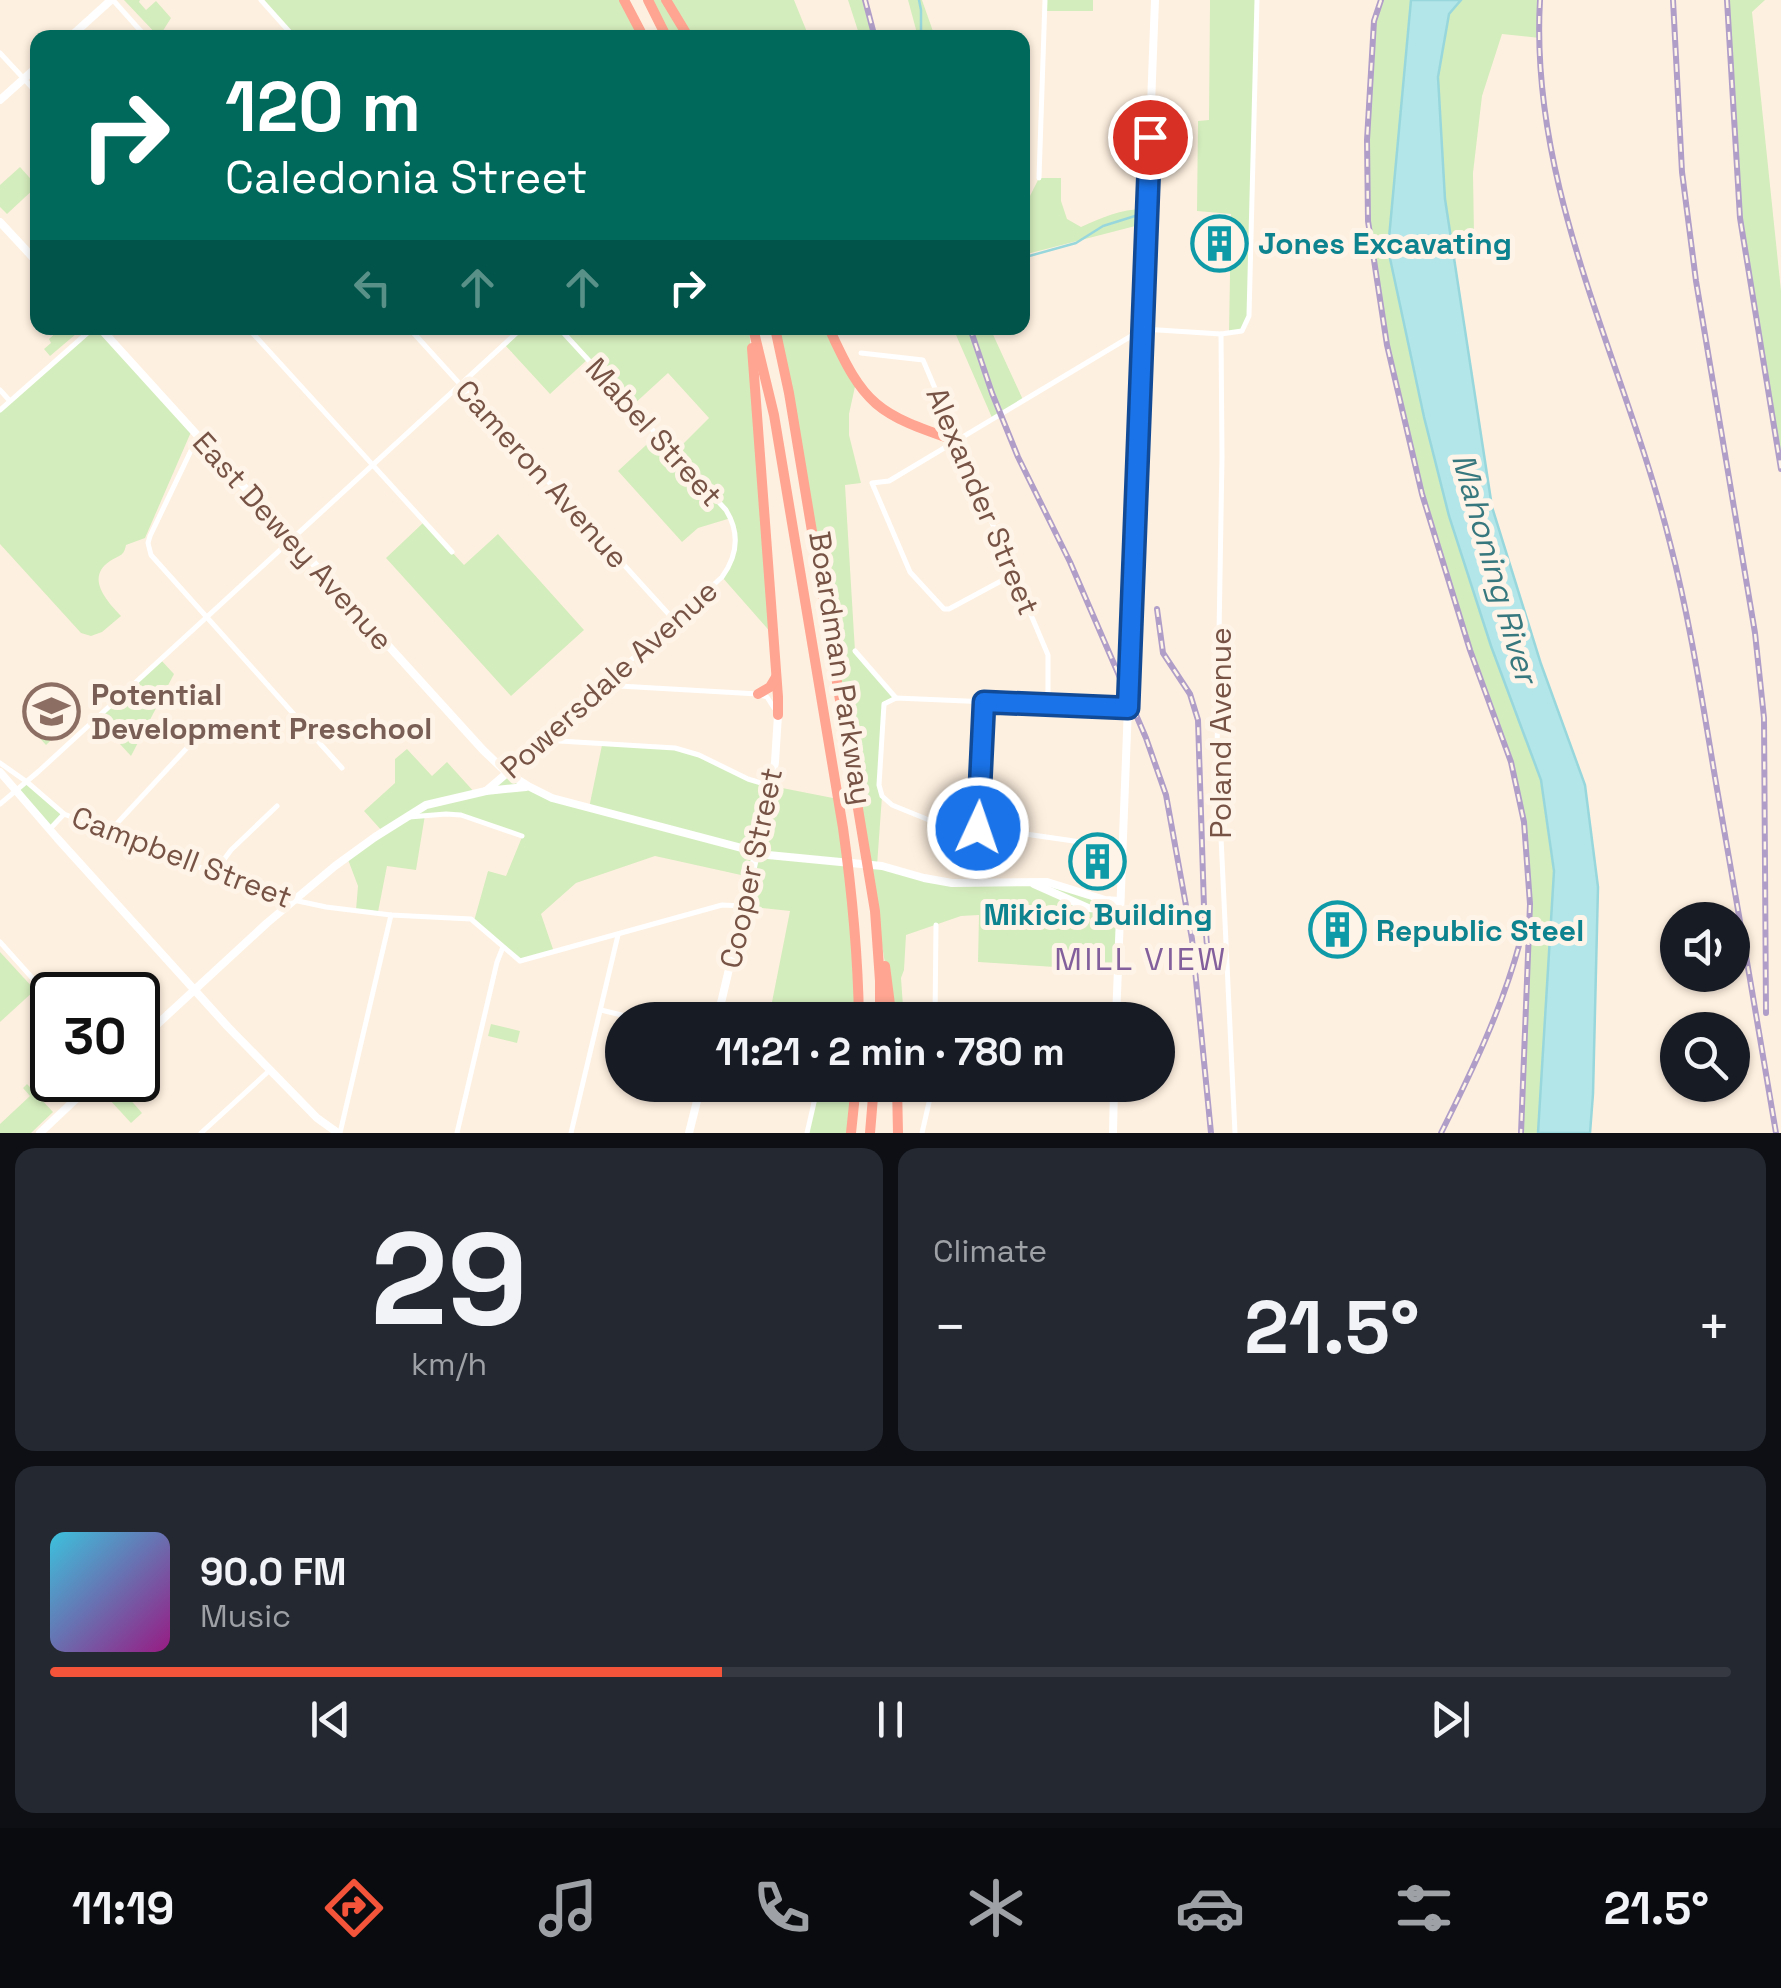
<!DOCTYPE html>
<html lang="en">
<head>
<meta charset="utf-8">
<style>
  :root { --surface:#171b24; --page:#242831; --text:#f1f3f6; --muted:#9ea1a6; --line:#363941; --accent:#f45439 }
  body { margin:0; font-family:"Space Grotesk",sans-serif; background:var(--page); color:var(--text); height:100vh; display:flex; flex-direction:column; font-size:38px; white-space:nowrap }
  * { box-sizing:border-box; margin:0 }
  p { font-size:32px; color:var(--muted) }
  .icon { flex:none; width:55px; height:55px; fill:none; stroke:currentColor; stroke-width:2; stroke-linecap:round; stroke-linejoin:round }
  .map { position:relative; height:1133px; overflow:hidden }
  .drawer { display:flex; flex-direction:column; gap:15px; padding:15px; background:#0d0f14; flex:1 }
  .drawer>* { flex:none }
  .top-card { position:absolute; left:30px; top:30px; width:1000px; height:305px; border-radius:20px; box-shadow:0 2px 8px #0004; background:#00695c; color:#fff; overflow:hidden }
  .fabs { position:absolute; left:1660px; top:902px; display:grid; gap:20px }
  .fabs a { display:grid; place-items:center; width:90px; height:90px; border-radius:50%; background:var(--surface); box-shadow:0 2px 8px #0004; font-size:50px }
  .speed { position:absolute; left:30px; top:972px; display:flex; gap:20px; font-size:50px; font-weight:700; text-align:center }
  .speed>* { display:grid; place-content:center; width:130px; height:130px; border-radius:50%; background:var(--surface); box-shadow:0 2px 8px #0004; line-height:1 }
  .speed .limit { border:5px solid #111; border-radius:15px; background:#fff; color:#111 }
  .pin { position:absolute; display:grid; place-items:center; width:85px; height:85px; color:#fff; margin:-42px; border:5px solid #fff; border-radius:50%; box-shadow:0 2px 10px #0007 }
  .me { position:absolute; width:110px; margin:-55px; rotate:3deg; stroke-linejoin:round; filter:drop-shadow(0 0 8px #0008) }
  .turn { display:flex; align-items:center; gap:35px; height:210px; padding:0 30px; font-size:45px }
  .turn .icon { width:130px; height:130px; stroke-width:2.5 }
  .turn b { display:block; font-size:70px; line-height:85px }
  .lanes { display:flex; align-items:center; height:95px; padding:0 30px; background:#0003; justify-content:center; gap:50px; direction:ltr }
  .lanes .off { opacity:.35 }
  .big { font-size:75px; font-weight:700; line-height:1.1 }
  .drawer .card { flex:1; display:flex; flex-direction:column; justify-content:center; gap:15px; min-width:0; padding:0 35px; border-radius:20px; background:var(--page) }
  .drawer .dial { align-items:center; gap:0 }
  .dial b { font-size:130px; line-height:1 }
  .song { display:flex; align-items:center; gap:30px }
  .cover { width:120px; height:120px; border-radius:15px; background:linear-gradient(135deg,hsl(190 70% 55%),hsl(310 70% 35%)) }
  .played { height:10px; border-radius:5px; background:linear-gradient(90deg,var(--accent) 40%,var(--line) 40%) }
  .keys { display:flex; justify-content:space-around; direction:ltr }
  .heat { display:flex; justify-content:space-between; align-items:center; font-size:55px; direction:ltr }
  .drawer .tiles { flex:1; display:grid; gap:15px; grid-template-columns:1fr 1fr }
  .card:last-child { grid-column:span 2 }
  .trip { position:absolute; left:605px; top:1002px; width:570px; height:100px; border-radius:50px; background:var(--surface); box-shadow:0 2px 8px #0004; font-weight:700; line-height:100px; text-align:center }
  .tabs { display:flex; height:160px; justify-content:space-around; align-items:center; background:#090b0e; color:var(--muted) }
  .tabs .icon { width:70px; height:70px }
  .tabs .active { color:var(--accent) }
  .tabs b { font-size:45px; color:var(--text) }
  .map>svg:first-child { display:block }
  .green { fill:#d4edbd }
  .water { fill:#b3e6e9; stroke:#98d7dc; stroke-width:2.5 }
  .lines { fill:none; stroke-linecap:round; stroke-linejoin:round }
  .stream { stroke:#98d7dc; stroke-width:2.5 }
  .minor { stroke:#fff; stroke-width:5 }
  .tertiary { stroke:#fff; stroke-width:8 }
  .secondary { stroke:#fff; stroke-width:8 }
  .motorway { stroke:#ffa591; stroke-width:10 }
  .rail-casing { stroke:#b19ec8; stroke-width:6 }
  .rail { stroke:#fff4e8; stroke-width:2.5; stroke-dasharray:8; stroke-linecap:butt }
  .route-casing { stroke:#114b97; stroke-width:25 }
  .route { stroke:#1a73e8; stroke-width:18 }
  .labels { text-anchor:middle; dominant-baseline:central; stroke-width:10; stroke-linejoin:round; paint-order:stroke }
  .culture-label { font-size:30px; font-weight:bold; fill:#0d838f; stroke:#fff4e8; text-anchor:start }
  .street-label { font-size:30px; fill:#775345; stroke:#fff4e8 }
  .education-label { font-size:30px; font-weight:bold; fill:#785e54; stroke:#fff4e8; text-anchor:start }
  .water-label { font-size:32px; font-style:italic; fill:#37787e; stroke:#fff4e8 }
  .neighbourhood-label { font-size:32px; letter-spacing:2.5px; fill:#83609c; stroke:#fff4e8 }
</style>
</head>
<body>
<div class="map">
<svg width="1781" height="1133" viewBox="0 0 1781 1133">
  <rect width="100%" height="100%" fill="#fef0e0"/>
  <g class="green">
    <path d="M124,0H140L139,2L146,10L156,1L171,18L159,37Z"/>
    <path d="M261,0H624L644,37H295Z"/>
    <path d="M648,0H794L809,37H667Z"/>
    <path d="M848,0H864L874,37H860Z"/>
    <path d="M908,0H922L935,37H918Z"/>
    <rect x="1045" y="0" width="48" height="11"/>
    <path d="M1210,0H1257L1249,316L1246,327L1229,333L1231,214L1197,211L1198,121L1209,120Z"/>
    <path d="M1381,0H1411L1388,249L1424,417L1449,516L1491,646L1541,780L1554,871L1538,1133H1521L1530,904L1524,822L1511,762L1470,650L1422,494L1387,345L1368,221L1367,140L1374,21Z"/>
    <path d="M1461,0H1540V38L1502,34L1482,96L1473,173L1474,234L1470,246L1454,257L1445,199L1438,77L1449,14Z"/>
    <path d="M1727,0H1765L1752,12L1781,291V469L1740,218Z"/>
    <path d="M20,167L37,186L7,214L0,207V185Z"/>
    <path d="M1039,178H1061V201L1067,219L1081,227C1103,217 1123,208 1147,209V223L1023,255V210Z"/>
    <path d="M66,328H83L50,356L44,349L51,343L49,339L59,330L61,332Z"/>
    <path d="M93,328H100L191,432L145,538L126,545C124,556 120,555 110,561C85,578 107,601 121,616L102,632L91,636L81,633L0,544V410Z"/>
    <path d="M522,328H749L774,636L722,577L735,548L731,518L698,528L682,542L618,471L658,434L675,452L709,418L668,373L632,406L588,359L550,394L504,344Z"/>
    <path d="M775,328H829L856,382L849,414V435L861,483L845,485L855,651L896,698L886,701L879,784L882,796L877,866L938,881L1047,882L1119,901L1117,971L978,962L979,915L961,916L906,935L904,970L901,978L904,1020H892L889,986Z"/>
    <path d="M953,328H990L1024,402L993,420Z"/>
    <path d="M424,522L464,565L498,534L584,630L511,696L386,558Z"/>
    <path d="M160,659L174,674L131,756L96,718Z"/>
    <path d="M57,714L67,725L46,745L35,733Z"/>
    <path d="M602,745L675,748L772,786L838,799L859,1020H786L789,1006L772,1002L790,911L744,906L750,877L655,856L576,883L541,914L554,952L520,961L474,921L488,871L506,876L522,837L461,815H425L416,870L387,866L378,912L356,910L358,886L347,857L382,831L364,811L395,783V759L407,749L432,776L447,762L476,794L507,773L528,786L589,808Z"/>
    <path d="M27,782L64,814L49,830L15,791Z"/>
    <path d="M0,952L35,990L0,1022Z"/>
    <path d="M491,1024L520,1031L517,1043L488,1036Z"/>
    <path d="M103,1080H113L142,1113L131,1123L97,1086Z"/>
    <path d="M27,1084L53,1112L31,1133H0V1124L30,1096L23,1088Z"/>
    <path d="M818,1085H856L851,1133H807Z"/>
  </g>
  <path class="water" d="M1411,0H1461L1449,14L1438,77L1445,199L1492,507L1541,664L1585,785L1598,887L1593,1094L1590,1133H1538L1554,871L1541,780L1491,646L1449,516L1424,417L1388,249Z"/>
  <g class="lines">
    <g class="stream">
      <path d="M919,0L921,10V38"/>
      <path d="M1022,258L1076,243L1103,226L1135,216"/>
    </g>
    <g class="minor">
      <path d="M113,0L147,38"/>
      <path d="M261,0L295,38"/>
      <path d="M0,53L38,94"/>
      <path d="M1039,178L1045,0"/>
      <path d="M248,328L452,552"/>
      <path d="M409,328L674,620"/>
      <path d="M1221,334L1222,457L1217,753L1235,1133"/>
      <path d="M861,353L923,360L1048,655V705"/>
      <path d="M0,390L10,401"/>
      <path d="M0,410L93,328"/>
      <path d="M198,436L150,536L148,543L151,555L342,768"/>
      <path d="M1014,574L949,609H944L910,572L872,483L889,481L1143,329L1221,334L1242,331L1249,316L1257,0"/>
      <path d="M855,651L896,698"/>
      <path d="M602,685L758,694L767,697L774,708"/>
      <path d="M543,740L675,748L699,755L748,779L771,786"/>
      <path d="M0,763L27,782L64,814L270,895L326,907L391,915L471,919L520,961L722,905L743,906"/>
      <path d="M507,773L722,577C738,555 740,533 726,510L559,328"/>
      <path d="M0,804L39,771L522,328"/>
      <path d="M409,817L446,814L461,815L522,836"/>
      <path d="M977,827L984,702"/>
      <path d="M49,830L64,814"/>
      <path d="M109,832L211,722"/>
      <path d="M1122,848L929,820L892,805L882,796L879,785L884,704L896,698L1128,708"/>
      <path d="M214,873L231,850L277,806"/>
      <path d="M0,942L52,1000"/>
      <path d="M601,1010L642,1020"/>
      <path d="M935,1020L936,925"/>
      <path d="M201,1133L270,1070"/>
      <path d="M340,1133L391,915"/>
      <path d="M457,1133L497,962L503,947"/>
      <path d="M571,1133L618,935"/>
      <path d="M807,1133L818,1085"/>
      <path d="M922,1133L933,1085"/>
    </g>
    <g class="tertiary">
      <path d="M69,38L111,0"/>
      <path d="M0,100L38,66"/>
      <path d="M0,222L38,263"/>
      <path d="M100,328L483,750L507,773L528,786L552,798L768,855L882,866L924,878L952,883L1047,882L1105,900L1119,901"/>
      <path d="M0,772L57,838L228,1027L317,1118L338,1133"/>
      <path d="M486,791L526,787"/>
      <path d="M1034,884L1088,908L1119,910"/>
      <path d="M717,1020L769,799L775,762L778,715"/>
      <path d="M138,1042L267,923L335,866L375,837L426,805L486,791L507,773"/>
      <path d="M40,1133L96,1080"/>
      <path d="M689,1133L701,1085"/>
    </g>
    <g class="secondary">
      <path d="M1116,1020L1155,0"/>
      <path d="M1113,1133L1114,1085"/>
    </g>
    <g class="motorway">
      <path d="M624,0L644,38"/>
      <path d="M648,0L667,38"/>
      <path d="M666,0L689,38"/>
      <path d="M753,328L774,415L843,828C852,892 858,955 859,1020"/>
      <path d="M775,328L789,393L875,911L880,981V1020"/>
      <path d="M829,328C864,406 877,414 957,441"/>
      <path d="M752,348L778,697V715"/>
      <path d="M758,694L770,687L776,677"/>
      <path d="M885,966L892,1020"/>
      <path d="M897,1085L898,1133"/>
      <path d="M851,1133L856,1085"/>
      <path d="M870,1133L874,1085"/>
    </g>
    <defs>
      <g id="rail">
        <path d="M865,0L875,38"/>
        <path d="M1381,0L1374,21L1367,140L1368,221L1387,345L1422,494L1470,650L1511,762L1524,822L1530,904L1521,1133"/>
        <path d="M1540,0C1529,191 1625,362 1670,543C1691,624 1703,707 1717,789C1737,904 1757,1018 1776,1133"/>
        <path d="M1673,0L1682,172L1696,281L1755,633L1764,718L1766,1013"/>
        <path d="M1727,0L1740,218L1781,469"/>
        <path d="M970,328L992,393L1018,457L1070,562L1146,738L1166,795L1192,939L1211,1133"/>
        <path d="M1157,609L1163,653L1190,694L1198,720L1204,907L1208,959"/>
        <path d="M1441,1133C1472,1071 1502,1009 1520,942"/>
      </g>
    </defs>
    <use href="#rail" class="rail-casing"/>
    <use href="#rail" class="rail"/>
  </g>
  <g class="lines">
    <defs>
      <path id="route" d="M978,828L984,702L1128,708L1150,137"/>
    </defs>
    <use href="#route" class="route-casing"/>
    <use href="#route" class="route"/>
  </g>
  <defs>
    <symbol id="building-ring" viewBox="-11 -11 22 22"><circle r="9.5" fill="#fff4e8" stroke="#0f9aa8" stroke-width="1.5"/><path d="M-4-6H4V6H1V3H-1V6H-4ZM-2.5-4.3h1.7v1.8h-1.7ZM.8-4.3h1.7v1.8H.8ZM-2.5-1h1.7V.8h-1.7ZM.8-1h1.7V.8H.8Z" fill="#0f9aa8"/></symbol>
    <symbol id="school-ring" viewBox="-11 -11 22 22"><circle r="9.5" fill="#fff4e8" stroke="#8d6e63" stroke-width="1.5"/><path d="M0-5L7-2L0 1L-7-2ZM-4 1L0 2.5L4 1V4Q0 6-4 4Z" fill="#8d6e63"/></symbol>
  </defs>
  <g fill-rule="evenodd">
    <use href="#building-ring" x="1188" y="212" width="63" height="63"/>
    <use href="#school-ring" x="20" y="680" width="63" height="63"/>
    <use href="#building-ring" x="1066" y="830" width="63" height="63"/>
    <use href="#building-ring" x="1306" y="898" width="63" height="63"/>
  </g>
  <g class="labels">
    <g class="culture-label">
      <text x="1258" y="243">Jones Excavating</text>
      <text x="1098" y="914" text-anchor="middle">Mikicic Building</text>
      <text x="1376" y="930">Republic Steel</text>
    </g>
    <g class="street-label">
      <text transform="translate(654 432) rotate(48)">Mabel Street</text>
      <text transform="translate(542 474) rotate(48)">Cameron Avenue</text>
      <text transform="translate(983 501) rotate(67)">Alexander Street</text>
      <text transform="translate(293 541) rotate(48)">East Dewey Avenue</text>
      <text transform="translate(841 668) rotate(81)">Boardman Parkway</text>
      <text transform="translate(609 679) rotate(-42)">Powersdale Avenue</text>
      <text transform="translate(1220 733) rotate(-90)">Poland Avenue</text>
      <text transform="translate(182 857) rotate(21)">Campbell Street</text>
      <text transform="translate(751 868) rotate(-78)">Cooper Street</text>
    </g>
    <g class="education-label">
      <text x="91" y="694">Potential<tspan x="91" dy="34">Development Preschool</tspan></text>
    </g>
    <g class="water-label">
      <text transform="translate(1495 568) rotate(74)">Mahoning River</text>
    </g>
    <g class="neighbourhood-label">
      <text x="1141" y="959">MILL VIEW</text>
    </g>
  </g>
</svg>
<div class="fabs">
<a><svg class="icon" aria-label="sound" viewBox="0 0 24 24"><path d="M4 9h4l5-4v14l-5-4H4zM17 9q2 3 0 6"/></svg></a>
<a><svg class="icon" aria-label="search" viewBox="0 0 24 24"><circle cx="10" cy="10" r="6"/><path d="M15 15l6 6"/></svg></a>
</div>
<div class="speed"><div class="limit">30</div></div>
<div class="pin" style="left:1150px;top:137px;background:#d93025"><svg class="icon" aria-label="arrive" viewBox="0 0 24 24"><path d="M6 21V4h12l-3 4 3 4H6"/></svg></div>
<svg class="me" style="left:978px;top:828px" viewBox="-20 -20 40 40"><circle r="17" fill="#1a73e8" stroke="#fff" stroke-width="3"/><path d="M0-11L8 9 0 5-8 9z" fill="#fff"/></svg>
<div class="trip">11:21 · 2 min · 780 m</div>
<div class="top-card">
<div class="turn"><svg class="icon" aria-label="right" viewBox="0 0 24 24"><path d="M7 20v-9h11M14 6l5 5-5 5"/></svg><div><b>120 m</b>Caledonia Street</div></div>
<div class="lanes"><svg class="icon off" aria-label="left" viewBox="0 0 24 24"><path d="M17 20v-9H6M10 6l-5 5 5 5"/></svg><svg class="icon off" aria-label="ahead" viewBox="0 0 24 24"><path d="M12 20V5M6 11l6-6 6 6"/></svg><svg class="icon off" aria-label="ahead" viewBox="0 0 24 24"><path d="M12 20V5M6 11l6-6 6 6"/></svg><svg class="icon" aria-label="right" viewBox="0 0 24 24"><path d="M7 20v-9h11M14 6l5 5-5 5"/></svg></div>
</div>
</div>
<section class="drawer">
<div class="tiles">
<div class="card dial"><b>29</b><p>km/h</p></div>
<div class="card"><p>Climate</p>
<div class="heat"><a>−</a><b class="big">21.5°</b><a>+</a></div>
</div>
<div class="card">
<div class="song"><i class="cover"></i><div><b>90.0 FM</b><p>Music</p></div></div>
<div class="played"></div>
<div class="keys"><svg class="icon" aria-label="previous" viewBox="0 0 24 24"><path d="M18 5L8 12l10 7zM5 5v14"/></svg><svg class="icon" aria-label="pause" viewBox="0 0 24 24"><path d="M8 5v14M16 5v14"/></svg><svg class="icon" aria-label="next" viewBox="0 0 24 24"><path d="M6 5l10 7-10 7zM19 5v14"/></svg></div>
</div>
</div>
</section>
<nav class="tabs">
<b>11:19</b>
<svg class="icon active" aria-label="directions" viewBox="0 0 24 24"><path d="M12 3l9 9-9 9-9-9zM9 14v-3h6M13 9l2 2-2 2"/></svg>
<svg class="icon" aria-label="music" viewBox="0 0 24 24"><path d="M9 18V5l10-2v13"/><circle cx="6" cy="18" r="3"/><circle cx="16" cy="16" r="3"/></svg>
<svg class="icon" aria-label="phone" viewBox="0 0 24 24"><path d="M5 4h4l2 5-3 2q2 4 5 5l2-3 5 2v4C11 20 4 13 5 4z"/></svg>
<svg class="icon" aria-label="climate" viewBox="0 0 24 24"><path d="M12 3v18M4 7l16 10M4 17L20 7"/></svg>
<svg class="icon" aria-label="car" viewBox="0 0 24 24"><path d="M5 17H2v-5l4-1 3-4h7l3 4 3 1v5h-3M9 17h6M6 11h13"/><circle cx="7" cy="17" r="2"/><circle cx="17" cy="17" r="2"/></svg>
<svg class="icon" aria-label="filters" viewBox="0 0 24 24"><path d="M4 7h16M4 17h16"/><circle cx="9" cy="7" r="2"/><circle cx="15" cy="17" r="2"/></svg>
<b>21.5°</b>
</nav>
</body>
</html>
